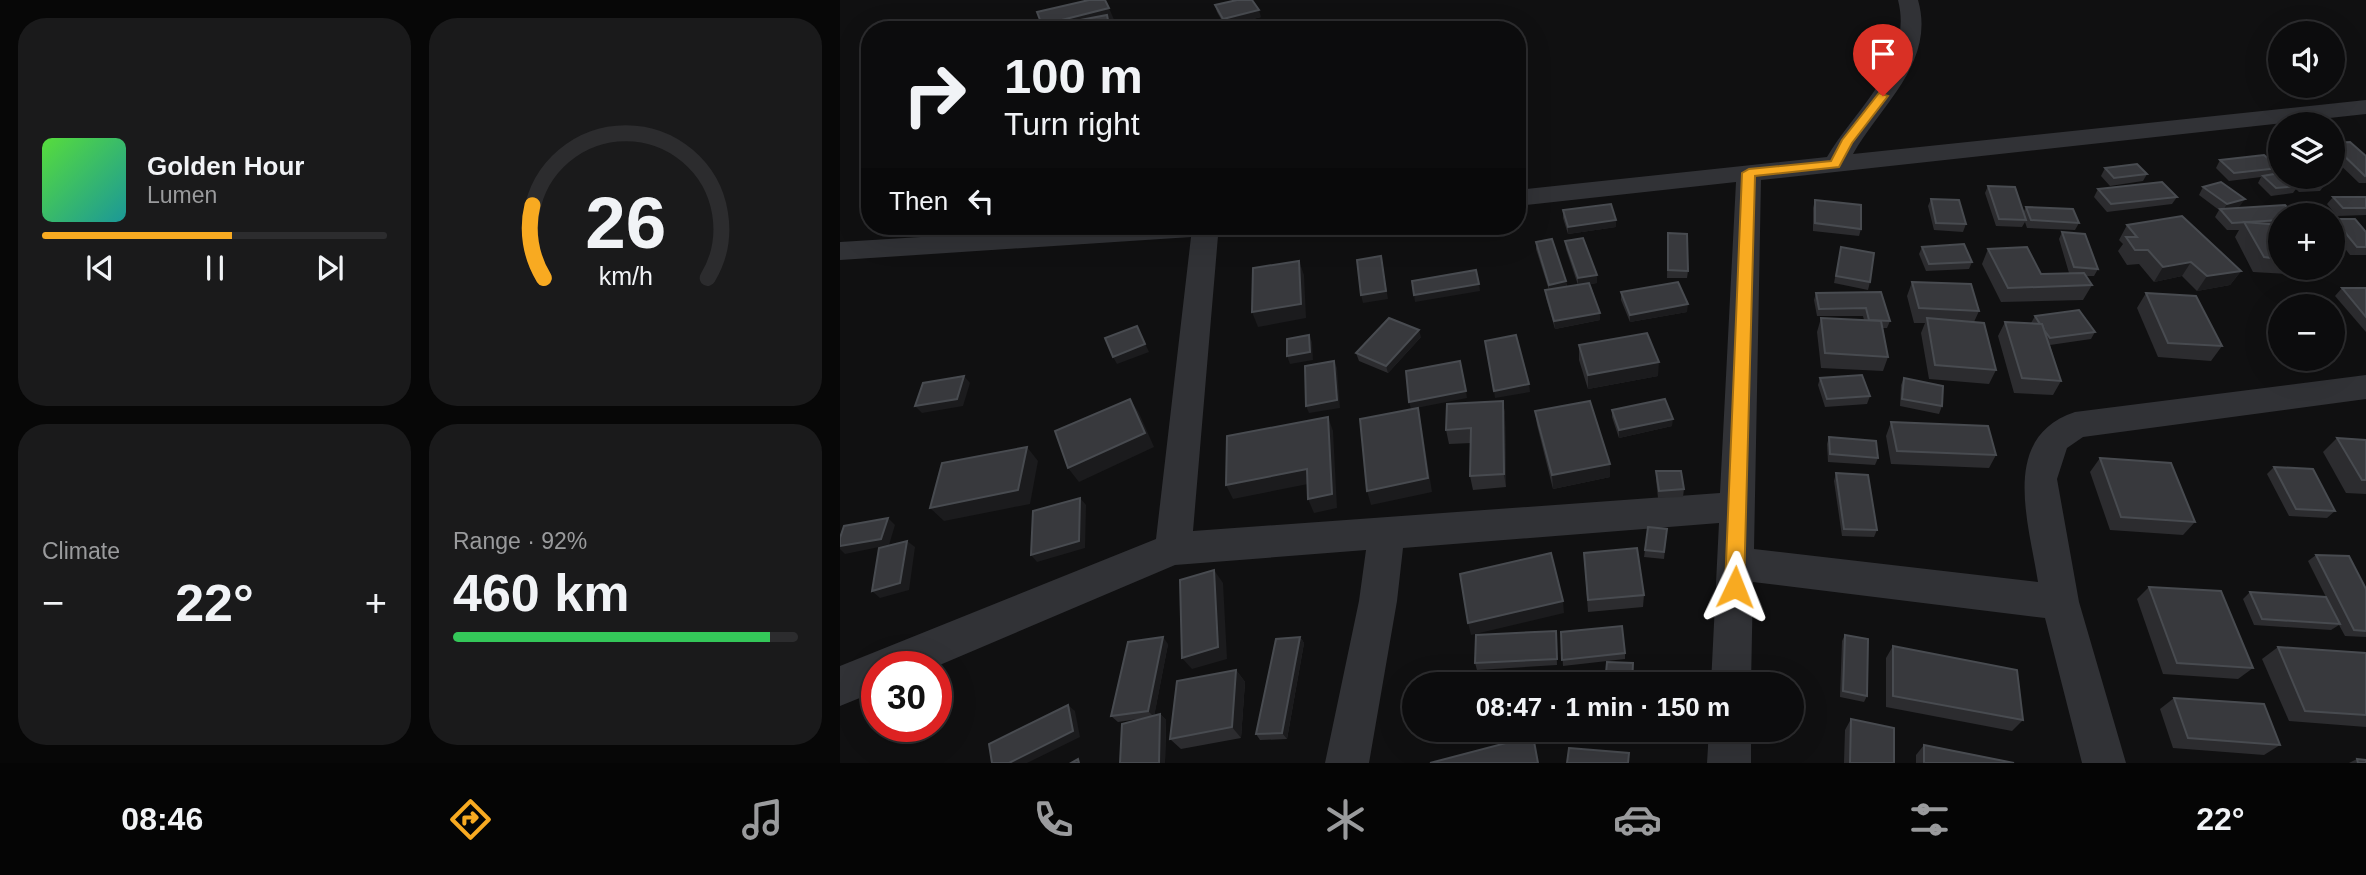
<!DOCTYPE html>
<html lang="en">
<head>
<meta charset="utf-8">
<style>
  :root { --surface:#0c0c0d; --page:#1a1a1b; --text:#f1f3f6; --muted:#9a9b9d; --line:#2c2c2e; --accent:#f8aa21 }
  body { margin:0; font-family:Helvetica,sans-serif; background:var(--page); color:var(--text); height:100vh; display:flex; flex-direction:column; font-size:26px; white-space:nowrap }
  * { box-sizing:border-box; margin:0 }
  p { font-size:23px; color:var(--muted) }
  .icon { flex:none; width:38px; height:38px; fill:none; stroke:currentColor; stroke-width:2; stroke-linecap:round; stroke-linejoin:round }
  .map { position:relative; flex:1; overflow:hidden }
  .sheet { display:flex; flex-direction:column; gap:18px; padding:18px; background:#070707; width:840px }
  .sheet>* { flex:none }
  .guide { position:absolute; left:21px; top:21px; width:665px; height:214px; border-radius:28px; box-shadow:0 7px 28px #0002,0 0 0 2px var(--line); background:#0c0c0d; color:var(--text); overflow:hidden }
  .fabs { position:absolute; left:1428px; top:21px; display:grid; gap:14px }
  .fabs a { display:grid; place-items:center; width:77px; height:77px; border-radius:50%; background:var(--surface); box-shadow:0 7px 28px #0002,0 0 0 2px var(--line); font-size:35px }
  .speed { position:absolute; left:21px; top:651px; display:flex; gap:14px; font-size:35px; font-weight:700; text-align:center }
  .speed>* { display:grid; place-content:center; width:91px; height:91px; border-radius:50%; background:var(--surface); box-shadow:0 7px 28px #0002,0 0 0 2px var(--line); line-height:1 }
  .speed .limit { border:10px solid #d22; background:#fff; color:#111 }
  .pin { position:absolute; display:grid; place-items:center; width:60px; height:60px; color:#fff; margin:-72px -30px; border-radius:50% 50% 50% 0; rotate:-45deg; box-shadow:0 0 7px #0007 }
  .pin .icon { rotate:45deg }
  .me { position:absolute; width:77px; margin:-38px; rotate:2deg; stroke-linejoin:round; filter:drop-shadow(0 0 5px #0008) }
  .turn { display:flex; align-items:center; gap:24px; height:147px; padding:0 28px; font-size:32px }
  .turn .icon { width:91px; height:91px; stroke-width:2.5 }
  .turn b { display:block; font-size:49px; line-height:60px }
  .then { display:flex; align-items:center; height:66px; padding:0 28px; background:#0003; gap:14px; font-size:26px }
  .big { font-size:52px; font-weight:700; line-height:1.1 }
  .sheet .widget { flex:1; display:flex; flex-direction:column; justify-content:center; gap:10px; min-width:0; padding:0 24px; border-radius:28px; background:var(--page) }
  .sheet .dial { align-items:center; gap:0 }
  .dial svg { height:182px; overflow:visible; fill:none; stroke:var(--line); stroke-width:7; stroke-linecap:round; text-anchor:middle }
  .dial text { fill:var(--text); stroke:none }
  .song { display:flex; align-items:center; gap:21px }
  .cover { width:84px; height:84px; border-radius:10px; background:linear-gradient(135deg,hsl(110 70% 55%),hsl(180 70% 35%)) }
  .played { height:7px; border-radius:4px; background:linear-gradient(90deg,var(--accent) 55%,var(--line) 55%) }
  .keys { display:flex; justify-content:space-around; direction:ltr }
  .heat { display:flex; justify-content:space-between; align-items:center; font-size:38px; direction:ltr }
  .charge { height:10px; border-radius:5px; background:linear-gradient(90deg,#34c759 92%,var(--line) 0) }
  .sheet .tiles { flex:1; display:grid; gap:18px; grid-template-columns:repeat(2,1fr) }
  .trip { position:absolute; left:562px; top:672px; width:402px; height:70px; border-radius:35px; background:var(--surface); box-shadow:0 7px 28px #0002,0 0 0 2px var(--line); font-weight:700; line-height:70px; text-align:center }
  .tabs { display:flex; height:112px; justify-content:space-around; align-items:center; background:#050505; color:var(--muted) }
  .tabs .icon { width:49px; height:49px }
  .tabs .on { color:var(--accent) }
  .tabs b { font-size:32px; color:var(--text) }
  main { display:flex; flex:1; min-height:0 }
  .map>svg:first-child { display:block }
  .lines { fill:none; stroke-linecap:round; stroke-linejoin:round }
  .minor { fill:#313236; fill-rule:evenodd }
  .wall { fill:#2c2c2f }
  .shaded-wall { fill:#1b1b1d }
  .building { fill:#38393d; stroke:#484b50; stroke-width:2 }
  .route { fill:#f8aa21; stroke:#a16e15; stroke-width:2 }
</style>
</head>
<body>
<main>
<section class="sheet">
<div class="tiles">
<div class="widget">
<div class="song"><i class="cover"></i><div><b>Golden Hour</b><p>Lumen</p></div></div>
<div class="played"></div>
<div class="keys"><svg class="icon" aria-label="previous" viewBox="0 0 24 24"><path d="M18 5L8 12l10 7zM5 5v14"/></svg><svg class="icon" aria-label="pause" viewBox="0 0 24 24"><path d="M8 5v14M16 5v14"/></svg><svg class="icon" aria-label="next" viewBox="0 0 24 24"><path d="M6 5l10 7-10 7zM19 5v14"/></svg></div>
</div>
<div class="widget dial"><svg viewBox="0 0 100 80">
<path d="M14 69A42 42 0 1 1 86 69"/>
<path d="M14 69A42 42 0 0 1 9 37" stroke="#f8aa21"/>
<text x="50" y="56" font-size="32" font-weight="700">26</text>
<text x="50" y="72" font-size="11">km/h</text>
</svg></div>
<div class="widget"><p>Climate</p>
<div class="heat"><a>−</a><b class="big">22°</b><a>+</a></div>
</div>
<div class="widget"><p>Range · 92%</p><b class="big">460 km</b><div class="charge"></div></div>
</div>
</section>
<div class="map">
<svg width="1526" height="763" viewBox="0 0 1526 763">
  <rect width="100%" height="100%" fill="#101011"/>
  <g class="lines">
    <g class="minor">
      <path d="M1058,0H1078C1096,62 1041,105 1013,154L1526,100V114L921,180L914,549L1198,582C1189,523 1159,437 1235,412L1526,375V399L1243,437L1227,448L1217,479L1239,602L1286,763H1242L1205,618L913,582L911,684H871L879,523L563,548L557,601L529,763H485L519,601L526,550L335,565L95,667H37V691L0,706V666L316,539L351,237L0,260V242L261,226H408L404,232L378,236L353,531L880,493L896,182L677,206V190L987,157C1016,108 1074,62 1058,0Z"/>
      <path d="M869,730H911V763H867Z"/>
    </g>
  </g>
  <g class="wall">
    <path d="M375,5L421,17L385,26L377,12Z"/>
    <path d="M1493,143L1526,156V183H1519L1493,158Z"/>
    <path d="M1440,152V177H1479L1486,183L1480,191L1459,192L1456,189L1453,193L1431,196L1418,183L1421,177L1389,181L1376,168L1380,160L1427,158L1431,153Z"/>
    <path d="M1265,168L1307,174L1303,181L1270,186L1261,176Z"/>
    <path d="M1148,186L1183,213L1186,207L1239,223L1235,230L1187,228L1185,222L1182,227L1156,226L1145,193Z"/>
    <path d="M1363,187L1400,206L1394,208L1440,215V268H1470L1464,275L1413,272L1395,237L1399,230H1387L1375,217L1379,210L1359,195Z"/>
    <path d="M1258,189L1337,197L1332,204L1267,212L1254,197Z"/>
    <path d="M1493,197H1526V215L1497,216L1487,204Z"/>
    <path d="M1091,199L1126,224L1123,232L1094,230L1088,206Z"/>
    <path d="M975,200L1021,229L1019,236L973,231V208Z"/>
    <path d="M723,210L776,220V227L728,234L723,218Z"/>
    <path d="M1494,219L1526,232V255H1510L1493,233Z"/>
    <path d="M1287,225L1401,271L1390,285L1357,291L1342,276L1314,282L1299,264L1287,265L1278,251L1283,244L1279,240Z"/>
    <path d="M1222,232L1258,269L1254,276H1246L1252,285L1243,300L1161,302L1142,264L1148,249L1201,274L1229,273L1219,239Z"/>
    <path d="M828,233L848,271L847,278H827Z"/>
    <path d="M725,241L757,275V283L750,284L760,313V320L715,329L706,298L705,290H709L696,249V242L726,281L727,287L738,285L726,249Z"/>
    <path d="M1001,247L1030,282L1028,290L994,283Z"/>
    <path d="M1082,247L1132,262L1129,269L1086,271L1079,254Z"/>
    <path d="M1072,282L1139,311L1134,322L1156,370L1149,384L1089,379L1081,333L1085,323H1074L1067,296Z"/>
    <path d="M1502,288H1526V332L1495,296Z"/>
    <path d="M781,292L847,312L790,322L781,300Z"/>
    <path d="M1041,292L1050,321L1047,328H1043L1048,357L1043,371L981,368L977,332L981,318L1024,320L1023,316H977L974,300L976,293Z"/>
    <path d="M1306,293L1382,346L1371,361L1318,357L1297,308Z"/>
    <path d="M1442,303L1466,306H1440V320L1436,311Z"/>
    <path d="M1195,316L1255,332L1251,339L1210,345L1221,381L1213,395L1174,393L1158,336L1165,322L1191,323Z"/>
    <path d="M581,337L548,373L519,361L516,353Z"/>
    <path d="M739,345L818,376L748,389L739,360Z"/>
    <path d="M980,378L1030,396L1027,404L985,407L978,385Z"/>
    <path d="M1064,378L1102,406L1099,414L1060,406L1061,385Z"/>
    <path d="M663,401L665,415L666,487L633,490L630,476L631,443L609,444L606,430Z"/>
    <path d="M772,410L832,426L779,438L772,417Z"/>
    <path d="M695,411L770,477L713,489L697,425Z"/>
    <path d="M1051,422L1156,455L1149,468L1051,464L1046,436Z"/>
    <path d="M989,437L1038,458L1035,465L988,462L987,444Z"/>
    <path d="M1497,438L1526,440V494L1506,493L1483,452Z"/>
    <path d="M1260,458L1355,522L1343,535L1270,530L1250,472Z"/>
    <path d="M1434,467L1495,511L1487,518L1449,516L1427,474Z"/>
    <path d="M816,471L844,489L843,497L818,498L816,479Z"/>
    <path d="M996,473L1037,530L1034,537L1002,536L994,481Z"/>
    <path d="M827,529L824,559L804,557L805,550Z"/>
    <path d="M744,553L804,595L803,607L748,612Z"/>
    <path d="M1476,555L1526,589V637L1505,636L1499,625L1491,630L1414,625L1403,599L1410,592L1486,597L1468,561Z"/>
    <path d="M1309,587L1413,668L1398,679L1323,674L1297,599Z"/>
    <path d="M716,631L717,665L637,670L635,663Z"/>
    <path d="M721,632L785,653V659L723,666Z"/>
    <path d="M1005,635L1027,696L1024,702L1000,697L1002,641Z"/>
    <path d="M460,637L464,643L447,739L420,740L416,734Z"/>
    <path d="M328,644L314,716L320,714L326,720L325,763H280L305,718L278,722L271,716Z"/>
    <path d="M1053,646L1183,720L1172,731L1046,707V658Z"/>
    <path d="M1438,647L1526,653V727L1449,721L1422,659Z"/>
    <path d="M396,670L405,682L401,738L341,749L330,739Z"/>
    <path d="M1334,698L1440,745L1424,755L1333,748L1320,709Z"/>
    <path d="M1011,719L1054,763H1004L1005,730Z"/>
    <path d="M580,730H669V737L584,741Z"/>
    <path d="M1084,745L1174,763H1076V755Z"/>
    <path d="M1517,759L1526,763H1509Z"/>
  </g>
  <g class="shaded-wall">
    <path d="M269,8L275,22L270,23L273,30H205L202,25Z"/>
    <path d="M419,10L421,17L385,26L383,19Z"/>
    <path d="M1405,199L1400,206L1382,212L1387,204Z"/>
    <path d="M776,220V227L728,234V227Z"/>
    <path d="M541,256L548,299L523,303L521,295Z"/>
    <path d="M459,261L464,275L466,318L418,327L412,312Z"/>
    <path d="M1351,262L1342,276L1314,282L1323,267Z"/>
    <path d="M1401,271L1390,285L1357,291L1367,276Z"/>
    <path d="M757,275V283L738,286V278Z"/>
    <path d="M726,281L727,289L709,292V285Z"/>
    <path d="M639,284L640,291L575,302L574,295Z"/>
    <path d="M848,304L847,312L790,322V315Z"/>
    <path d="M760,313V320L715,329L714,321Z"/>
    <path d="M297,326L309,352L277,364L273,357Z"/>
    <path d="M579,330L581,337L548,373L546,366Z"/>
    <path d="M469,335L472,342L473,360L450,364L447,356Z"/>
    <path d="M494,361L497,368L500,408L469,413L466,406Z"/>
    <path d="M819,362L818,376L748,389V375Z"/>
    <path d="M124,376L130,383L123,406L82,413L75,406Z"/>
    <path d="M689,384L690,392L655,398L654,391Z"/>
    <path d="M626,391L627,398L571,409L569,402Z"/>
    <path d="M290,399L299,413L314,447L239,482L228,468Z"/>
    <path d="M663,401L665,415L666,487L664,474Z"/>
    <path d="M578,408L581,422L592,492L531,505L527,491Z"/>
    <path d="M488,417L493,431L497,508L474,513L468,499Z"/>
    <path d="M833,419L832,426L779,438V430Z"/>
    <path d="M187,447L198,461L190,504L104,521L90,508Z"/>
    <path d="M770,464V477L713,489L712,475Z"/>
    <path d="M467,469L473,483L393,499L386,485Z"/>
    <path d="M240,498L246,505L245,548L197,562L191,555Z"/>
    <path d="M48,518L55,525L49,545L5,554L0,549V546Z"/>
    <path d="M67,541L75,547L69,590L40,598L32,591Z"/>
    <path d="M374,570L383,583L387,659L352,669L342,658Z"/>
    <path d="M723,601L724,613L631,635L628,623Z"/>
    <path d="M323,637L328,644L314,717L308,711Z"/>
    <path d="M460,637L464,643L447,739L442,733Z"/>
    <path d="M396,670L405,682L401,738L392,727Z"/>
    <path d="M228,705L235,711L240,737L187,763H169Z"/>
    <path d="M320,714L326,720L325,763H319Z"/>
  </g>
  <g class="building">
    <path d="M249,0H265L269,8L202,25L197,12Z"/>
    <path d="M397,0H412L419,10L383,19L375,5Z"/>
    <path d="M267,15L270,30H204L203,27Z"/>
    <path d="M1510,142L1526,156V175L1525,176L1493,145V143Z"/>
    <path d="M1440,152V162L1431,153Z"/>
    <path d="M1424,155L1439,168L1394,173L1380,160Z"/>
    <path d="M1297,164L1307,174L1274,178L1265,168Z"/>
    <path d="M1440,173V177H1448L1458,186L1436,188L1423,176Z"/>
    <path d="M1456,177H1479L1486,183L1464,185Z"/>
    <path d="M1322,182L1337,197L1271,204L1258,189Z"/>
    <path d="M1381,182L1405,199L1387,204L1363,187Z"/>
    <path d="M1148,186L1175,187L1186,220L1159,219Z"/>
    <path d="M1493,197H1526V208H1503Z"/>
    <path d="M1091,199L1119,200L1126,224L1096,223Z"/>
    <path d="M975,200L1021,205V229L975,223Z"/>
    <path d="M771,204L776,220L728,227L723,210Z"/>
    <path d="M1445,205L1454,215H1440V220L1392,223L1380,209Z"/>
    <path d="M1186,207L1233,209L1239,223L1191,220Z"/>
    <path d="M1342,216L1401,271L1367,276L1351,262L1323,267L1308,250H1295L1286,237H1297L1287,225Z"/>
    <path d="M1494,219H1515L1526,232V247H1517Z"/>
    <path d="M1404,222L1440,225V259L1424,257Z"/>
    <path d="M1222,232L1245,234L1258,269L1234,267Z"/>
    <path d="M828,233L847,234L848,271L828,270Z"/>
    <path d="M743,238L757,275L738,278L725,241Z"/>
    <path d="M712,239L726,281L709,285L696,242Z"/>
    <path d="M1124,244L1132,262L1089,264L1082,247Z"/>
    <path d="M1001,247L1034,253L1030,282L996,276Z"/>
    <path d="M1187,247L1201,274L1244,273L1252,285L1168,288L1148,249Z"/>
    <path d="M541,256L546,291L521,295L517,260Z"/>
    <path d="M459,261L461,304L412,312L413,268Z"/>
    <path d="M636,270L639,284L574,295L572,281Z"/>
    <path d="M838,282L848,304L790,315L781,292Z"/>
    <path d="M1072,282L1131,284L1139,311L1079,308Z"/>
    <path d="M749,283L760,313L714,321L705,290Z"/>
    <path d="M1502,288H1526V317Z"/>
    <path d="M1041,292L1050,321L1029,320L1026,308L979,309L976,293Z"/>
    <path d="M1306,293L1356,296L1382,346L1328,343Z"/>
    <path d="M1442,303L1466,306H1444Z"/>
    <path d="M1239,310L1255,332L1210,338L1204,330L1202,324H1200L1195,316Z"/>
    <path d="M549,318L579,330L546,366L516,353Z"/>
    <path d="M981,318L1041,321L1048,357L985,353Z"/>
    <path d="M1087,318L1144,323L1156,370L1095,365Z"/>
    <path d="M1165,322L1202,324L1221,381L1182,378Z"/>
    <path d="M297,326L305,344L273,357L265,338Z"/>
    <path d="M807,333L819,362L748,375L739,345Z"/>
    <path d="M469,335L470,352L447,356V339Z"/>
    <path d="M676,335L689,384L654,391L645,341Z"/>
    <path d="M494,361L497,400L466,406L465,366Z"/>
    <path d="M620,361L626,391L569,402L566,371Z"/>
    <path d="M1022,375L1030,396L987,399L980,378Z"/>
    <path d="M124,376L117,399L75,406L83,383Z"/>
    <path d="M1064,378L1103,386L1102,406L1062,399Z"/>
    <path d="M290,399L305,433L228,468L215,431Z"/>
    <path d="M825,399L833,419L779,430L772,410Z"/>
    <path d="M663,401L664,474L630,476L631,428L606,430L607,404Z"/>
    <path d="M750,401L770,464L712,475L695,411Z"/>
    <path d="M578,408L588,478L527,491L520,419Z"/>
    <path d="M488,417L492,494L468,499L467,469L386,485L387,436Z"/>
    <path d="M1051,422L1148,426L1156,455L1057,451Z"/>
    <path d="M989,437L1036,441L1038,458L990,454Z"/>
    <path d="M1497,438L1526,440V480H1522Z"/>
    <path d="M187,447L178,490L90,508L102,463Z"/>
    <path d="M1260,458L1331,463L1355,522L1281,517Z"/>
    <path d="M1434,467L1473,469L1495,511L1456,509Z"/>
    <path d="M816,471H841L844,489L819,491Z"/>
    <path d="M996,473L1028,475L1037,530L1004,529Z"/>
    <path d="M240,498L239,541L191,555L193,511Z"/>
    <path d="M48,518L41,539L0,546V538L4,526Z"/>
    <path d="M808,527L827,529L824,552L805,550Z"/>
    <path d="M67,541L60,583L32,591L39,548Z"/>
    <path d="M797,548L804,595L748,600L744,553Z"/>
    <path d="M711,553L723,601L628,623L620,574Z"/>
    <path d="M1476,555L1509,556L1526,589V631L1514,630Z"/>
    <path d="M374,570L378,647L342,658L340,580Z"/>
    <path d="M1309,587L1381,591L1413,668L1337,663Z"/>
    <path d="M1410,592L1486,597L1500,624L1422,619Z"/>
    <path d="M782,626L785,653L722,660L721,632Z"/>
    <path d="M716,631L717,659L635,663L636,635Z"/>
    <path d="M1005,635L1028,639L1027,696L1003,691Z"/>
    <path d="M323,637L308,711L271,716L288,642Z"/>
    <path d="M460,637L442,733L416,734L436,639Z"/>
    <path d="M1053,646L1177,670L1183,720L1053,696Z"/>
    <path d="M1438,647L1526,653V715L1465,711Z"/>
    <path d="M767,662L793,663L792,684H765Z"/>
    <path d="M396,670L392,727L330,739L337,681Z"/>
    <path d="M740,678V684H674L675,680Z"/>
    <path d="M668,682V684H631Z"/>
    <path d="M1334,698L1424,704L1440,745L1348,738Z"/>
    <path d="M228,705L233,731L169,763H152L149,744Z"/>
    <path d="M320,714L319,763H280L282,724Z"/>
    <path d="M1011,719L1054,728V763H1010Z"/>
    <path d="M693,736L698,763H590Z"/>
    <path d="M1084,745L1174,763H1084Z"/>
    <path d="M729,748L789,753L788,763H727Z"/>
    <path d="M238,759L239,763H231Z"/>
    <path d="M1517,759L1526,760V763H1518Z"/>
  </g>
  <path class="route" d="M1039,93L1048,96L1012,143L999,167L915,176L904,587L902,593L895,596L888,593L885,587L902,173L909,169L991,161L1002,140Z"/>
</svg>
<div class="fabs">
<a><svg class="icon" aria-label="sound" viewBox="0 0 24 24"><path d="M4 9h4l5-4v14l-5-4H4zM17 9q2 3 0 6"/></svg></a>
<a><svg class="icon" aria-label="layers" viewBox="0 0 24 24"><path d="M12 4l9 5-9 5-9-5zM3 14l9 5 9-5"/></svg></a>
<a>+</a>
<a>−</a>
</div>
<div class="speed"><div class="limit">30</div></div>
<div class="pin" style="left:1043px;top:96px;background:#d93025"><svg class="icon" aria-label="arrive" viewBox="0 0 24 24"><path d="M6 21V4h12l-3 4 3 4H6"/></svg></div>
<svg class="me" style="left:895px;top:587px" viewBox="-20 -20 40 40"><path d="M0-17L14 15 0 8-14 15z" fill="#f8aa21" stroke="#fff" stroke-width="4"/></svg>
<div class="trip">08:47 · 1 min · 150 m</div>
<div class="guide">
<div class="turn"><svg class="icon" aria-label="right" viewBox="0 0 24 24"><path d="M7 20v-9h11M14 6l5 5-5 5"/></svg><div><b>100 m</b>Turn right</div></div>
<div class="then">Then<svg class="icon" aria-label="left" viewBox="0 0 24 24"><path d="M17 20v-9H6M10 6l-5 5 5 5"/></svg></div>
</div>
</div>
</main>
<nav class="tabs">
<b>08:46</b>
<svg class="icon on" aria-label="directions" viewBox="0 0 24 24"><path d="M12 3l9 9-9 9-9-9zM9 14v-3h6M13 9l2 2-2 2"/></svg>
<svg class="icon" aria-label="music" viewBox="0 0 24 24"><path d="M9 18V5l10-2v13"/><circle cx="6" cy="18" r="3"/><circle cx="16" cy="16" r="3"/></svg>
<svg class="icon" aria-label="phone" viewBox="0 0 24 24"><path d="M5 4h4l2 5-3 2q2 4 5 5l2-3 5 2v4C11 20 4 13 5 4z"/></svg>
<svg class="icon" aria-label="climate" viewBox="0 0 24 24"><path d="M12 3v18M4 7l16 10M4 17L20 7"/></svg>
<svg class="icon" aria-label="car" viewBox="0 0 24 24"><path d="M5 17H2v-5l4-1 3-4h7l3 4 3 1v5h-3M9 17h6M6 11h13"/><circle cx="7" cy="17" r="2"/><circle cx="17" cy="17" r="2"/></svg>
<svg class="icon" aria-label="filters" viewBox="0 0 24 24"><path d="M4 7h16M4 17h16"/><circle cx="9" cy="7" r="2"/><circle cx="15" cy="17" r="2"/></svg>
<b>22°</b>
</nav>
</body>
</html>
